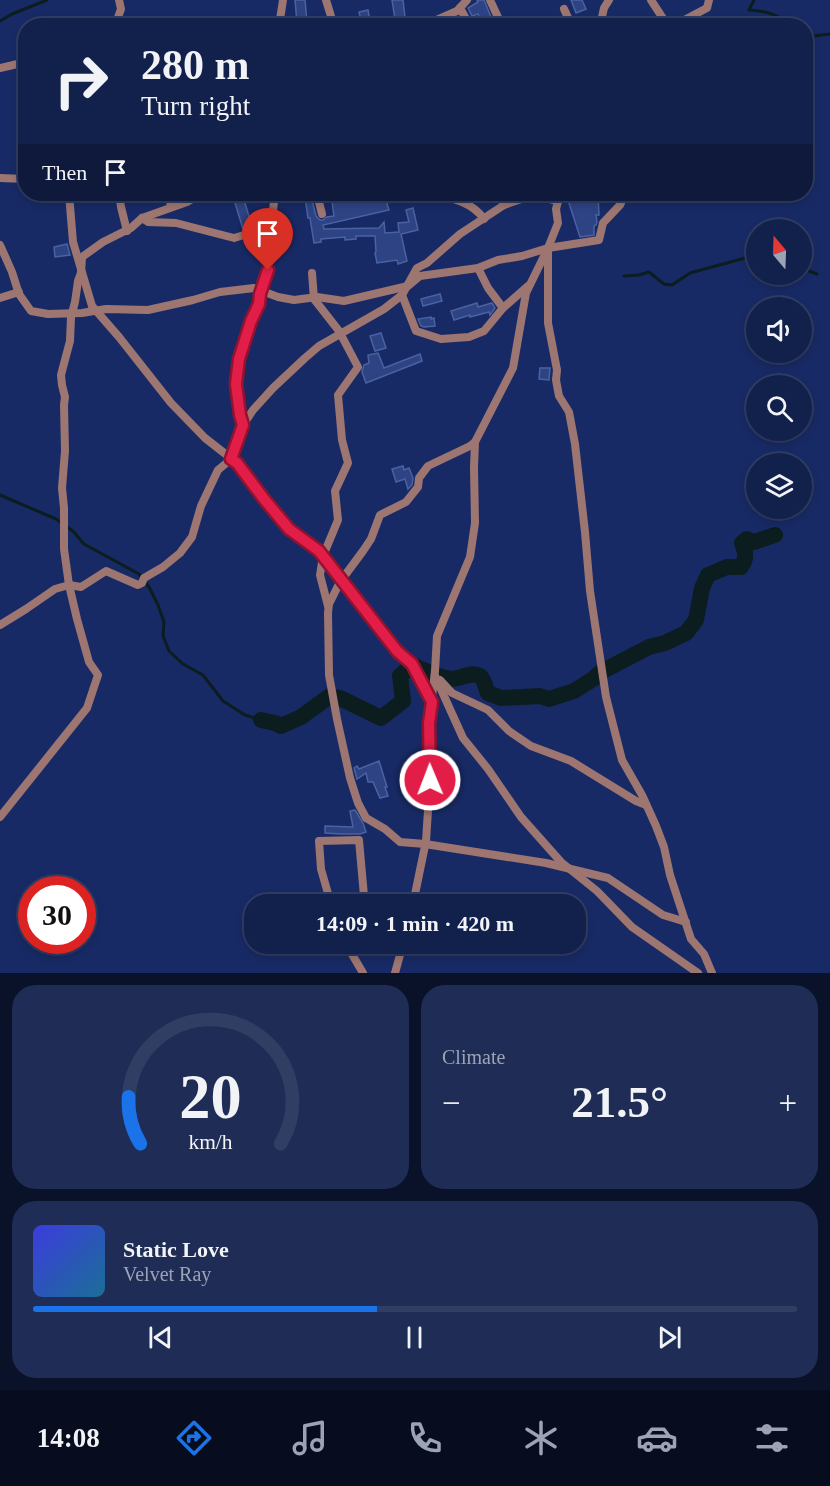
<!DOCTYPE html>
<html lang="en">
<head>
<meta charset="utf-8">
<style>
  :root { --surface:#12204c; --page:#1f2d56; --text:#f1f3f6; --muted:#9ca3b5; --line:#313e64; --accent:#1a73e8 }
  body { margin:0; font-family:"Times New Roman",serif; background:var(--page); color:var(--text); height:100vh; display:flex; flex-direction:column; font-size:22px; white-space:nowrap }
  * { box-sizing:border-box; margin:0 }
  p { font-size:20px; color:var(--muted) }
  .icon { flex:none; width:33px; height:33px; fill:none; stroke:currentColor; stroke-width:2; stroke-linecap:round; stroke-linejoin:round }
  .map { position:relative; height:973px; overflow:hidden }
  .panel { display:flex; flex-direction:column; gap:12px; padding:12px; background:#0a122a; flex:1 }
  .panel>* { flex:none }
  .top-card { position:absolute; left:18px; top:18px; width:795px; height:183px; border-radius:24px; box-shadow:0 3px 9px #0003,0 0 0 2px var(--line); background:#12204c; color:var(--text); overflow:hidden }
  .needle { width:39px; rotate:341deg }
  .tools { position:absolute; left:746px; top:219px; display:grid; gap:12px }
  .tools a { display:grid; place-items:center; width:66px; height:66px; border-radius:50%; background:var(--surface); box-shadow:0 3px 9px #0003,0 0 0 2px var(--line); font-size:30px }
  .speed { position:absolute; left:18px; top:876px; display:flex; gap:12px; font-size:30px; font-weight:700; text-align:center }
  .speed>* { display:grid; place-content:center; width:78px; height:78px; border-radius:50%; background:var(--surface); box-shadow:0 3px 9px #0003,0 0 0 2px var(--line); line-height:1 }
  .speed .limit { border:9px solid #d22; background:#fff; color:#111 }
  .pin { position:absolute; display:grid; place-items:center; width:51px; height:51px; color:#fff; margin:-62px -26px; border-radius:50% 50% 50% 0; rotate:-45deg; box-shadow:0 0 6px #0007 }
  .pin .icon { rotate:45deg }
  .me { position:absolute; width:66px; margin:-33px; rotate:359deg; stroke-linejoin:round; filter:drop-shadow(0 0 4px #0008) }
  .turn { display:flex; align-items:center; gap:21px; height:126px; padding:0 24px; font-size:27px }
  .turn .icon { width:78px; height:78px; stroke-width:2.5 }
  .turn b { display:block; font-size:42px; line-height:51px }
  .then { display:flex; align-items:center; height:57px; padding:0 24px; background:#0003; gap:12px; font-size:22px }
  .big { font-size:45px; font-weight:700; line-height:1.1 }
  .panel .widget { flex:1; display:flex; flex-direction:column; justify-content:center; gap:9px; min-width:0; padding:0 21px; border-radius:24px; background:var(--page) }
  .panel .dial { align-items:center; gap:0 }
  .dial svg { height:156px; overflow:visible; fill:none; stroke:var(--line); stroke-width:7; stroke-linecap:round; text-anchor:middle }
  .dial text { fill:var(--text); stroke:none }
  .song { display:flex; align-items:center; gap:18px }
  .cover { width:72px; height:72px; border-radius:9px; background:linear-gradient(135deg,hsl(240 70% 55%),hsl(200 70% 35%)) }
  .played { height:6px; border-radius:3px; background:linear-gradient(90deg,var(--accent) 45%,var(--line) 45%) }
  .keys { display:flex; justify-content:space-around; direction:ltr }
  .heat { display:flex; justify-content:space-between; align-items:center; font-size:33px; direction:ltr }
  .panel .tiles { flex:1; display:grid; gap:12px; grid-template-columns:1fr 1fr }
  .widget:last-child { grid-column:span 2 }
  .trip { position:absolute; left:244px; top:894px; width:342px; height:60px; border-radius:24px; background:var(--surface); box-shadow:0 3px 9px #0003,0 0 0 2px var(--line); font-weight:700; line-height:60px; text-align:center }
  .tabs { display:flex; height:96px; justify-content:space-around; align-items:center; background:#070d1e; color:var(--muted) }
  .tabs .icon { width:42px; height:42px }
  .tabs .active { color:var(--accent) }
  .tabs b { font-size:27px; color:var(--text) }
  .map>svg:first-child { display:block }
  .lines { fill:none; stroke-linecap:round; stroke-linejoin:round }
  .stream { stroke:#0c1d1f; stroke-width:3 }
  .river { stroke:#0c1d1f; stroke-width:16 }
  .building { fill:#2d4384; stroke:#4a62a1; stroke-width:1.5 }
  .street { stroke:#9d7671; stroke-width:8 }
  .route-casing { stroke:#92132f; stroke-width:15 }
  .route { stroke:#e11d48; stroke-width:10 }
</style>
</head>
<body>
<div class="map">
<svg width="830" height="973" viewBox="0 0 830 973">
  <rect width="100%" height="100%" fill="#182a65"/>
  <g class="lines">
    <g class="stream">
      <path d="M754,0L749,10C766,11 778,14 791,26"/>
      <path d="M0,21L12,14L47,0"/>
      <path d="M806,37L830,34"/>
      <path d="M801,268L817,274"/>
      <path d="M624,276L639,275L649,272L664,284L672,285L690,273L756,255"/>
      <path d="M0,495L56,519L73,531L84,544L139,574L149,587L158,605L164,622L163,636L169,651L183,664L203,675L223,701L245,715L261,720"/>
    </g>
    <path class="river" d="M261,720L275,723L281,726L301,717L330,696L340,698L381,718L403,701L400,676L412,665C424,670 438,678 452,679C461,679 471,671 480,676C485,680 485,687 488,693L501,698L540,696L549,699L574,691L593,679L601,672L649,647L665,643L686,633L696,620L702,588L708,575L727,567H741C747,558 746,553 742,543L747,539L754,542L775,535"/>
  </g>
  <g class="building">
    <path d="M295,0H305L307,22L297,23Z"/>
    <path d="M392,0H403L406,26H396Z"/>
    <path d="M477,0H484L491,17L481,21L478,14L472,16L468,8L478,2Z"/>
    <path d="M571,0H582L586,9L576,13Z"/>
    <path d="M368,10L371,26H362L359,12Z"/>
    <path d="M331,194H384L389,210L323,225L324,229L379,228L384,222L385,233L399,232L398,223L409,222L406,210L413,208L418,230L401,234L407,261L398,264L397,260L377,263L375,253L376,252L375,236H356V239L345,240V237L321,239V242L314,243L310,218H308L305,197L311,196L316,216L320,220H323L327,217L334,216Z"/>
    <path d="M566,194H598L599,215H596L597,222L596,225L594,226V235L580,237Z"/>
    <path d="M244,200L252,226L243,229L235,203Z"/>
    <path d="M67,244L70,255L55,257L54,247Z"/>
    <path d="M440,294L442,301L423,306L421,299Z"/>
    <path d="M477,303L478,307L492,303L495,308L490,315L489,312L470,317V315L454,320L451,311Z"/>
    <path d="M431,317V319L434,318L435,326L424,327L421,326L418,319Z"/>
    <path d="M381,333L386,348L375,351L370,336Z"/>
    <path d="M378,353L384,368L420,354L422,361L366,383L362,372L364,365L369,363L368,355Z"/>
    <path d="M540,368H550L549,380L539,379Z"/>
    <path d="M403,466L404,470L409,468L413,478L412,485L408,489L405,479L396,482L392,469Z"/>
    <path d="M379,761L387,787H385L388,796L380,798L373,782H368L366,773L357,779L354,768L357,766L359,769Z"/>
    <path d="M355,810L363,823L366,832L360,834H341L325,833V826L353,827L350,811Z"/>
  </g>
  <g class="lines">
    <g class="street">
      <path d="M326,0L334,26"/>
      <path d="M490,0L502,26"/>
      <path d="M651,0L664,20V26"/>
      <path d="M460,8L470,26"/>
      <path d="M564,9L570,22L567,26"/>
      <path d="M115,26L121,9L119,0"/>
      <path d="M279,26L283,0"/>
      <path d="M423,26L457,11L467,0"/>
      <path d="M600,26L604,8L609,0"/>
      <path d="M673,26L707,8L709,0"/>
      <path d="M0,68L26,62"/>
      <path d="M0,178L26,179"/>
      <path d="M69,194L73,242L92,306L119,337L171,403L205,438L237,463L264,499L289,529L319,551L397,651L412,665L432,702"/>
      <path d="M119,194L121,207L127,231"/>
      <path d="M169,194L171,207"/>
      <path d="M317,194L322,214"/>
      <path d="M433,194C452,198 472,202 484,219"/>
      <path d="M499,194L504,205"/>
      <path d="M560,194L556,209L558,223L548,248L526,293L513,368L475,442L470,446L428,466L419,478L418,487L406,502L380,515L371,539L363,551L340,582L329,604L328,613L329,675L337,719L350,778L358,803L366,818L385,829L400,842L425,844L546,863L608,878L663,915L686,922"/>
      <path d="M142,218L148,222L176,223L234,238L254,232L273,228"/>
      <path d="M0,245L12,272L19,294L31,311L48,314L82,313L106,309L148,310L193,300L220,292L254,288L278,297L294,300L317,297L344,301L408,286L420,276L478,268L498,260L522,256L548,248L599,240L603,223L620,205L625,194"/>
      <path d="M548,252V323L557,370L556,380L559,396L569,412L575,444L585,532L590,591L606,697L622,760L642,795L656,826L664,847L670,875L691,939L704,954L712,973"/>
      <path d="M478,268L488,288L503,308"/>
      <path d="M312,273L314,299L339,331L358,367L338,395L342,440L348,463L335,491L338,520L323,556L320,575L328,606"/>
      <path d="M402,295L416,331L441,339L469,337L484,331L503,308L528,286"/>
      <path d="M0,298L19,292"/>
      <path d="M243,425L240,415L236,384L237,370L242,346L251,319L259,304L260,294L268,270L273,228L272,218L275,194"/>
      <path d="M0,625L26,609L55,589L69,585L81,587L106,571L138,585L142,583L144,578L163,567L180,553L192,537L201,506L218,470L230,460L243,425L253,410L273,388L305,358L319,346L384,309L402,295L417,268L427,263L460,234L504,205L533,195L558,201"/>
      <path d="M435,676L463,738L488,769L521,817L561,862L597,891L632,927L698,973"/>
      <path d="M440,680L452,693L488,710L509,731L531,746L571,761L636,801L646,805"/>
      <path d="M0,817L87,708L98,675L89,662L77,619L69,585L64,549V508L62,488L65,451L64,405L65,397L62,385L61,375L70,341L71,317L75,302L78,281L81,273L82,257L103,242L131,228L142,218L187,202L200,194"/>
      <path d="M331,904L321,869L319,841L359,840L364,896L347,904"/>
      <path d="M413,904L426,841L430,780L429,723L435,671L437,636L470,557L475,523L474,467L475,442"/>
      <path d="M346,944L363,973"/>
      <path d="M395,973L403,944"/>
    </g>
  </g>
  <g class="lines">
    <defs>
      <path id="route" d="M268,270L260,294L259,304L251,321L239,359L236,384L240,415L243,425L231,459L237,463L264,499L289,529L319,551L397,651L412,664L432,702L429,723L430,780"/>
    </defs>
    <use href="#route" class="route-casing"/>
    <use href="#route" class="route"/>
  </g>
</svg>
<div class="tools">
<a><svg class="needle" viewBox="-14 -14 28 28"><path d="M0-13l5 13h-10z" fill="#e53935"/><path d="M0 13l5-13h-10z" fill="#9ca3b5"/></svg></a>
<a><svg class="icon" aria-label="sound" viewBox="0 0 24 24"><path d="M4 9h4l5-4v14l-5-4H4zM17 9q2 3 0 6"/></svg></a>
<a><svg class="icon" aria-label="search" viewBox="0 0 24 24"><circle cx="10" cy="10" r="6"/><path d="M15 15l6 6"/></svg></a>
<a><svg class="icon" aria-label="layers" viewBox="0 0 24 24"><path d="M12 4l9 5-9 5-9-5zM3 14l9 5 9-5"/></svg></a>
</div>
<div class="speed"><div class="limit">30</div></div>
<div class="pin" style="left:268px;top:270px;background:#d93025"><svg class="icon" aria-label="arrive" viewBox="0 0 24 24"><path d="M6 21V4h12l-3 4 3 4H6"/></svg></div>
<svg class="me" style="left:430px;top:780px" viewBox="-20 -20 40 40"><circle r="17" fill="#e11d48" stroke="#fff" stroke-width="3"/><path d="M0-11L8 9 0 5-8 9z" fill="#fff"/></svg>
<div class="trip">14:09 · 1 min · 420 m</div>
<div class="top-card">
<div class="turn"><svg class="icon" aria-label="right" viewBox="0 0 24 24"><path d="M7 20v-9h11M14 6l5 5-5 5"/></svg><div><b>280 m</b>Turn right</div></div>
<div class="then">Then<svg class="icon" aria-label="arrive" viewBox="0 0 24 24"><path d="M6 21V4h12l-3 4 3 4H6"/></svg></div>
</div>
</div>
<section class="panel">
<div class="tiles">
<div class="widget dial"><svg viewBox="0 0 100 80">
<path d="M14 69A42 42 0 1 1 86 69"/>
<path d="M14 69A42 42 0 0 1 8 45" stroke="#1a73e8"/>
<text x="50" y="56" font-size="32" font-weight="700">20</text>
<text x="50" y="72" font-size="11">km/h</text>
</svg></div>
<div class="widget"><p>Climate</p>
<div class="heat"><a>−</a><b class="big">21.5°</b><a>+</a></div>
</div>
<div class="widget">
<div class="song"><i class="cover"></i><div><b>Static Love</b><p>Velvet Ray</p></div></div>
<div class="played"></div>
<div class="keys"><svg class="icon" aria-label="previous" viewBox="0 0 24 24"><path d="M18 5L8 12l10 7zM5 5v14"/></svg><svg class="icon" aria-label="pause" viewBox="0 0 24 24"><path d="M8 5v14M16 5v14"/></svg><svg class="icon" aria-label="next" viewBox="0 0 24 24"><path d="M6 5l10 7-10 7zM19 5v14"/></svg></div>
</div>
</div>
</section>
<nav class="tabs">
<b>14:08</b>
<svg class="icon active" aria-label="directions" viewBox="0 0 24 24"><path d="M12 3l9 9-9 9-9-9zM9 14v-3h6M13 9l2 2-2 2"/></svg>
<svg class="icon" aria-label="music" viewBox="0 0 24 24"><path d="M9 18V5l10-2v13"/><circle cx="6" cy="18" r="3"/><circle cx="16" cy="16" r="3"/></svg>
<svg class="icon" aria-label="phone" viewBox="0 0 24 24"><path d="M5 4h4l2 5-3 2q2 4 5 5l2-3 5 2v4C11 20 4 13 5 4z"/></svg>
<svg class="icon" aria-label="climate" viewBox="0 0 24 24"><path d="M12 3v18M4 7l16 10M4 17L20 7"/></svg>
<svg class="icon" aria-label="car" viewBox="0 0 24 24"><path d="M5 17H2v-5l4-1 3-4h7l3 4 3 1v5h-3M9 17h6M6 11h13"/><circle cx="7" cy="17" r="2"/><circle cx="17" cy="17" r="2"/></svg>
<svg class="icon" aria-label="filters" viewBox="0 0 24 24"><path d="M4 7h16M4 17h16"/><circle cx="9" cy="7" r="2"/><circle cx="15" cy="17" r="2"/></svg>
</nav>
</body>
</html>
